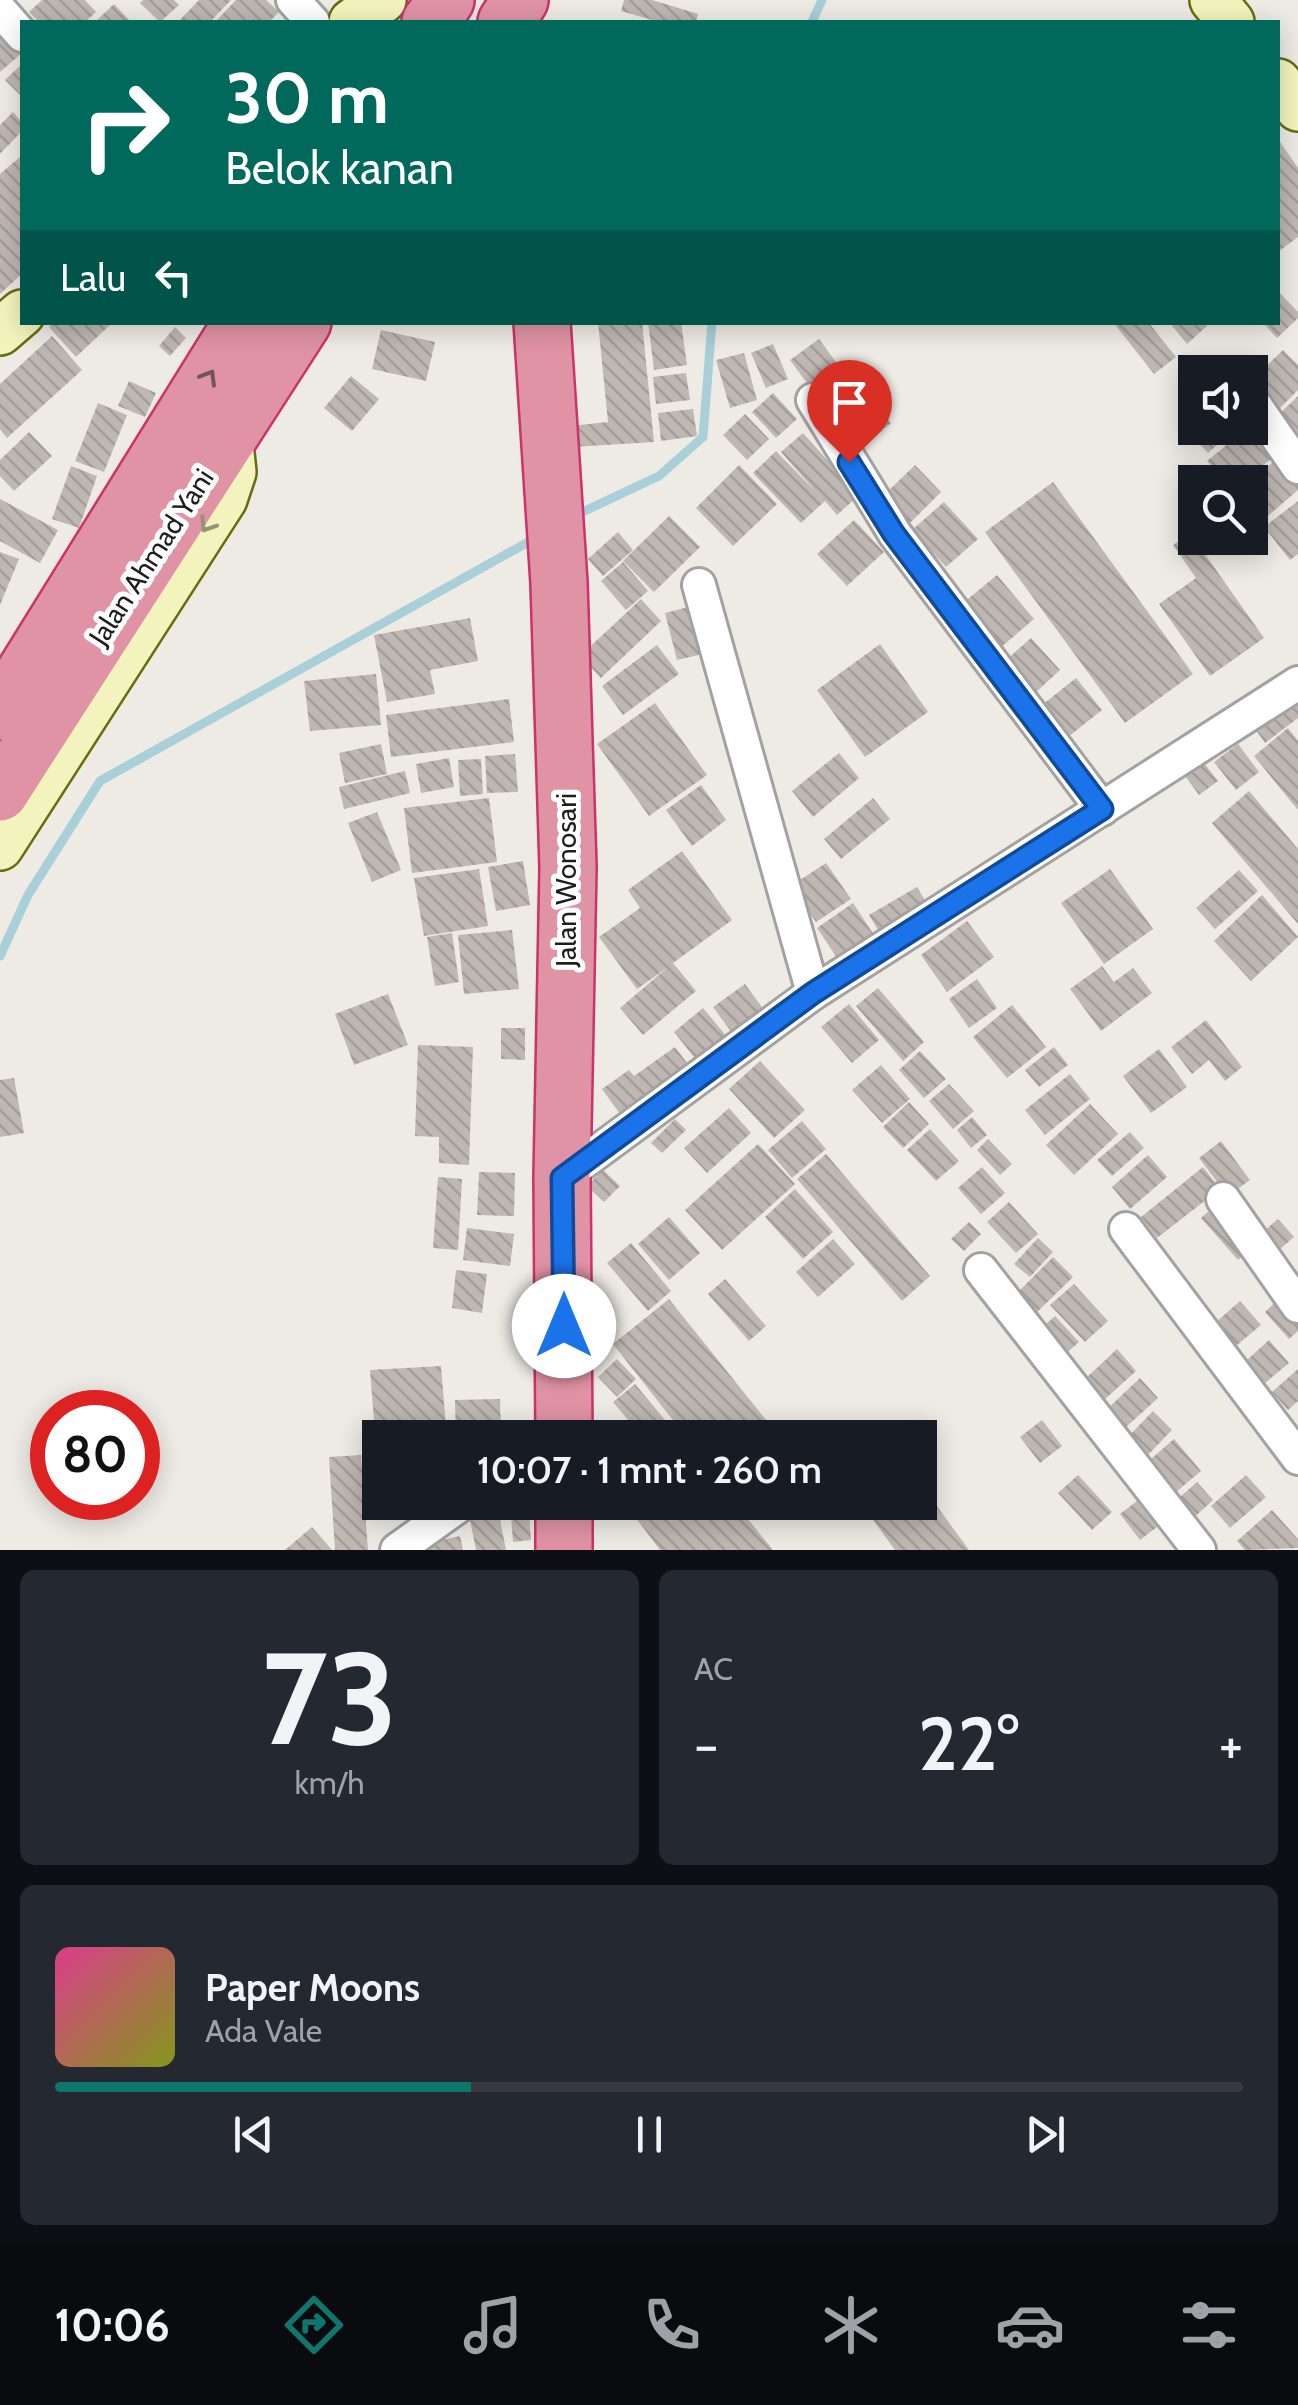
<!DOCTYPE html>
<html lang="id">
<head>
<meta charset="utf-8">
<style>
  :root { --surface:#171b24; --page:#242831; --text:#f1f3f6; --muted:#9ea1a6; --line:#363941; --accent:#0f766e }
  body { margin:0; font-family:Cabin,sans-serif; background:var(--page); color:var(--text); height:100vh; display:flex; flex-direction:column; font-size:38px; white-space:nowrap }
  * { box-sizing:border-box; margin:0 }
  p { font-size:32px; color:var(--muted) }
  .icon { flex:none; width:55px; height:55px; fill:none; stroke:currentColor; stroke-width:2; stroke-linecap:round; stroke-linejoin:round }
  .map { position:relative; height:1550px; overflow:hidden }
  .details { display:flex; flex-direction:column; gap:20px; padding:20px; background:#0d0f14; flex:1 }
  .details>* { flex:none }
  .top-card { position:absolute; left:20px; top:20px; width:1260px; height:305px; border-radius:0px; box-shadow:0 5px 25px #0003; background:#00695c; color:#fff; overflow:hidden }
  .tools { position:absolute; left:1178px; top:355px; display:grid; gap:20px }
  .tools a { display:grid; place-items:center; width:90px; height:90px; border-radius:0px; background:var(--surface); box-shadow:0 5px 25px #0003; font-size:50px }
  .speed { position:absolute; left:30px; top:1390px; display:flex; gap:20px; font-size:50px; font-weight:700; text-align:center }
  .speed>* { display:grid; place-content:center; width:130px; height:130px; border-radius:50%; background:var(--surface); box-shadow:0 5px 25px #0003; line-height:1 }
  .speed .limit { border:15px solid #d22; background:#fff; color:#111 }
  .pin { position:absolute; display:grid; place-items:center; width:85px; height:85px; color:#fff; margin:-102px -42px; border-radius:50% 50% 50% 0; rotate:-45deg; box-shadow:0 0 10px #0007 }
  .pin .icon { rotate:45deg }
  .me { position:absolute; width:110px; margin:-55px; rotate:0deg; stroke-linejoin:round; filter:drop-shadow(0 0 8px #0008) }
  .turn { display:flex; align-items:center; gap:35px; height:210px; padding:0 40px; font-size:45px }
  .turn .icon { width:130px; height:130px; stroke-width:2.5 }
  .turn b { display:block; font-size:70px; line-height:85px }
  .then { display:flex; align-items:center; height:95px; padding:0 40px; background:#0003; gap:20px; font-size:38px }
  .big { font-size:75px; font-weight:600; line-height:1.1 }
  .details .tile { flex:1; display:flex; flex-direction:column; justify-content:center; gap:15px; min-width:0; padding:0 35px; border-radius:15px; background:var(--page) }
  .details .dial { align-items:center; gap:0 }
  .dial b { font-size:130px; line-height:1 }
  .song { display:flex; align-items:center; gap:30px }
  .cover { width:120px; height:120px; border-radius:15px; background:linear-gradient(135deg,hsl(330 70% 55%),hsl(70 70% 35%)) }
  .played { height:10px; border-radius:5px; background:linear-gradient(90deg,var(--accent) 35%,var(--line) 35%) }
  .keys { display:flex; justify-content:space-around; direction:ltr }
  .heat { display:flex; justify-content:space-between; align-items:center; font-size:55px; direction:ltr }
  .details .tiles { flex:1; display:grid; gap:20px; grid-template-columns:1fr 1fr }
  .tile:last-child { grid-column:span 2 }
  .trip { position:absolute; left:362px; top:1420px; width:575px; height:100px; border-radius:0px; background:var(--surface); box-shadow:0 5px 25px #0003; font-weight:600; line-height:100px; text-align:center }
  .dock { display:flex; height:160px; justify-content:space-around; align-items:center; background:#090b0e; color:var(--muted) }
  .dock .icon { width:70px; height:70px }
  .dock .on { color:var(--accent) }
  .dock b { font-size:45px; color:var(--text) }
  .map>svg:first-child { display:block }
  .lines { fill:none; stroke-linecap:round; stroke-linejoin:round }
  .stream { stroke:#a9cfd9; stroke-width:9 }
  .building { fill:url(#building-back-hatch) }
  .street-casing { stroke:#a2a2a2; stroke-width:38 }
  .secondary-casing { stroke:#666d0e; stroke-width:50 }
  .highway-casing { stroke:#cc326c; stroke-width:60 }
  .street { stroke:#fff; stroke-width:32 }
  .secondary { stroke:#f3f4bd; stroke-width:45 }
  .highway { stroke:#e093a4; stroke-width:55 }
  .oneway { stroke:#75535a }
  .oneway2 { stroke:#939475 }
  .route-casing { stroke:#114b97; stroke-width:25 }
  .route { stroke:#1a73e8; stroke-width:18 }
  .labels { text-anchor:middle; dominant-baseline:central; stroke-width:10; stroke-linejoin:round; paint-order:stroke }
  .street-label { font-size:28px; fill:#1e1e1e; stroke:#fff }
</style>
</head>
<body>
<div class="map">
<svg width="1298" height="1550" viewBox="0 0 1298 1550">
  <defs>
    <pattern id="building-back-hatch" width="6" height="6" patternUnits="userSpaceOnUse" patternTransform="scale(2.5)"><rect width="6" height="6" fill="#bfb7b2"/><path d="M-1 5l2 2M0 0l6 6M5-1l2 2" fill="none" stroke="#a49d99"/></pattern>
  </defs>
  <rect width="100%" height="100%" fill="#eeebe5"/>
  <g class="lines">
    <g class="stream">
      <path d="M812,22L822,0"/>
      <path d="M574,516L659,476L703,437L712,322"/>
      <path d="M0,956L28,895L100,781L539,536"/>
    </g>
  </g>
  <g class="building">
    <path d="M42,0H85L96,12L85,22H39L29,12Z"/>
    <path d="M143,0H174L179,5L160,22L140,3Z"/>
    <path d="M199,0H231L210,22H178Z"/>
    <path d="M236,0H266L279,12L269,22H215Z"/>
    <path d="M624,0H652L698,14L696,22H659L621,11Z"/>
    <path d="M114,4L131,22H95Z"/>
    <path d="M0,27L22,53L0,72Z"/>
    <path d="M22,64V97L5,80Z"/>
    <path d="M13,112L22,122V131L0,154V125Z"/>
    <path d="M1278,139L1298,168V237L1279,251Z"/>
    <path d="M20,157L22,160V274L0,294V174Z"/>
    <path d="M1278,291L1298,312V318L1277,338L1262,322H1278Z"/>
    <path d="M53,322H113L76,357L49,327Z"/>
    <path d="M598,322H642L654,442L573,447L570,426L608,422Z"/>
    <path d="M648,322H681L687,365L654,370Z"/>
    <path d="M1113,322H1148L1176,357L1154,374Z"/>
    <path d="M1169,322H1204L1207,326L1187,344Z"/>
    <path d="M175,327L186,338L170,356L159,346Z"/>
    <path d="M381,330L435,342L426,381L372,369Z"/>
    <path d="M52,336L82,370L7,438L0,429V384Z"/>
    <path d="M819,339L841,369L812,390L790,360Z"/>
    <path d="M773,344L788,379L766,388L751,353Z"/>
    <path d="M1283,350L1298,365V390L1277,411L1250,382Z"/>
    <path d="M744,353L757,400L730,408L716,360Z"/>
    <path d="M686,373L690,400L656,404L653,377Z"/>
    <path d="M351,376L379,399L352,431L324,408Z"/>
    <path d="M129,381L156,393L145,417L118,406Z"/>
    <path d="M773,393L797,419L776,438L752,412Z"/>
    <path d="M866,395L891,423L859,450L835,421Z"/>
    <path d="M1298,396V438L1293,443L1272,421Z"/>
    <path d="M98,403L127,415L104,472L75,461Z"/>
    <path d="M693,409L697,436L661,441L658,413Z"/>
    <path d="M745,414L769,439L747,460L723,435Z"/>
    <path d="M1195,423V428H1236L1208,453L1187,430Z"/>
    <path d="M1246,429L1271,459L1242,482H1225L1207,461Z"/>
    <path d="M29,432L52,456L14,491L0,476V460Z"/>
    <path d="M803,433L859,495L837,515L825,501L801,523L753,473L776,451L817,493L781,452Z"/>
    <path d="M1280,456L1298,476V490L1262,521L1250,508V482Z"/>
    <path d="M739,465L777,504L733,546L696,508Z"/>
    <path d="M915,465L941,492L910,523L883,496Z"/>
    <path d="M71,466L97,476L79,528L52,519Z"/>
    <path d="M1053,482L1193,674L1125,723L985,532Z"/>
    <path d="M0,499L58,530L40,563L0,541Z"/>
    <path d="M1298,501V554L1290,560L1264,527Z"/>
    <path d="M944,502L978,539L946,567L912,530Z"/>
    <path d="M669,516L700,547L654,592L623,561Z"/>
    <path d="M854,520L884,552L847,586L817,554Z"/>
    <path d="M618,532L633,550L603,576L588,559Z"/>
    <path d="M1190,533L1264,638L1210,676L1159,604L1196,578L1173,545Z"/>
    <path d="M0,552L19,559L0,605Z"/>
    <path d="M623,562L648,591L626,610L601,581Z"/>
    <path d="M997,575L1034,619L1000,648L963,603Z"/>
    <path d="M641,599L661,621L601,678L580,656Z"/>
    <path d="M696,605L707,653L677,660L665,613Z"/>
    <path d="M470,618L478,661L430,670L435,694L387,702L374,635Z"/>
    <path d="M1031,638L1060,670L1034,694L1005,661Z"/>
    <path d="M880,644L928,712L865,757L817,690Z"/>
    <path d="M657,645L679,674L623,715L602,686Z"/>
    <path d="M376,674L381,725L310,731L304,681Z"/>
    <path d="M1076,678L1102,710L1063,741L1037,709Z"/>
    <path d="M509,699L514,742L391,757L386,715Z"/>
    <path d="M1298,700V718L1265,743L1255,729Z"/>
    <path d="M655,703L707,775L649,816L597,744Z"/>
    <path d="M1288,728L1298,741V810L1254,756Z"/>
    <path d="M381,744L387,774L345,783L339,753Z"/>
    <path d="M1238,744L1259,772L1236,790L1214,762Z"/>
    <path d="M839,753L859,778L813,817L792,791Z"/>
    <path d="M515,754L518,792L487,793L485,756Z"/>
    <path d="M449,758L454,787L421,793L416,764Z"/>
    <path d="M481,759L483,794L460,796L458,760Z"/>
    <path d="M1204,763L1218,781L1199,795L1185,776Z"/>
    <path d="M405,771L410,793L344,809L339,787Z"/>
    <path d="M701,785L726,820L692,846L666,810Z"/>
    <path d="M1249,791L1298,849V924L1212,823Z"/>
    <path d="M489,798L497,862L412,873L404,808Z"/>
    <path d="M873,798L890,819L841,859L824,839Z"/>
    <path d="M377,812L401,870L372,882L348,823Z"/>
    <path d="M682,851L732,920L673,963L696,991L643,1035L620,1008L667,968L637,989L599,937L640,908L628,890Z"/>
    <path d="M523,861L530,905L496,911L488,867Z"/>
    <path d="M826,863L851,899L816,922L791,886Z"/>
    <path d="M479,869L488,926L424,936L414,878Z"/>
    <path d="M1110,869L1153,929L1104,964L1061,903Z"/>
    <path d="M1239,870L1258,891L1215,929L1196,908Z"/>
    <path d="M917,887L934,915L886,943L869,915Z"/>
    <path d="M1262,895L1298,937L1251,981L1214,941Z"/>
    <path d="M853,903L878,941L842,965L817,928Z"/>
    <path d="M967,921L994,957L947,992L921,955Z"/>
    <path d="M512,930L519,989L464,994L458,935Z"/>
    <path d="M452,933L459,982L435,986L427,937Z"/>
    <path d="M1102,966L1114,982L1133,968L1152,993L1101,1031L1070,989Z"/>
    <path d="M977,979L997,1008L969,1028L949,999Z"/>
    <path d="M745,984L764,1010L732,1033L713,1007Z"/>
    <path d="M878,988L924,1042L903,1061L856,1006Z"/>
    <path d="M388,994L408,1045L354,1065L335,1014Z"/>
    <path d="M849,1004L879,1040L852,1063L821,1027Z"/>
    <path d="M1012,1005L1046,1047L1007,1078L973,1037Z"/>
    <path d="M703,1008L728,1038L698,1062L674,1032Z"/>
    <path d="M1206,1020L1242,1067L1225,1081L1209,1060L1192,1074L1171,1047Z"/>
    <path d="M501,1028H525V1060L501,1059Z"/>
    <path d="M418,1045L473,1047L469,1165L439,1163V1137L415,1136Z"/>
    <path d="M675,1047L697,1076L628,1125L602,1089L629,1070L634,1076Z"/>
    <path d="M1054,1047L1068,1065L1039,1087L1025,1070Z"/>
    <path d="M1159,1049L1187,1087L1151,1113L1123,1076Z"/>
    <path d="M920,1051L946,1079L924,1098L899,1070Z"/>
    <path d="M760,1061L805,1110L774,1138L729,1089Z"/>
    <path d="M881,1065L910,1099L882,1123L852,1090Z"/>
    <path d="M1070,1074L1090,1099L1045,1135L1025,1110Z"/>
    <path d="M14,1078L24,1133L0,1137V1080Z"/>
    <path d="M949,1084L974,1111L953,1129L929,1101Z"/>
    <path d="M909,1102L929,1124L903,1148L883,1127Z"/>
    <path d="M1090,1104L1118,1134L1074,1175L1046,1145Z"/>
    <path d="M729,1108L751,1133L707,1173L684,1148Z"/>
    <path d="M972,1117L987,1135L971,1148L957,1130Z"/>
    <path d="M675,1119L686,1130L662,1153L651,1143Z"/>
    <path d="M802,1121L826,1149L792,1178L768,1150Z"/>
    <path d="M930,1129L959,1161L936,1181L907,1150Z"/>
    <path d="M1130,1132L1144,1148L1112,1176L1097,1160Z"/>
    <path d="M988,1139L1012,1164L1000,1175L977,1150Z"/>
    <path d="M1221,1141L1250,1180L1228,1196L1199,1158Z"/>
    <path d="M758,1144L795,1184L722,1250L685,1210Z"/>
    <path d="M826,1154L930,1276L902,1301L797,1179Z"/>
    <path d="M1148,1155L1167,1177L1130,1209L1112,1187Z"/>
    <path d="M982,1167L1005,1193L981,1214L958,1188Z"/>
    <path d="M1203,1167L1220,1189L1157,1238L1141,1217Z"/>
    <path d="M603,1170L620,1186L604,1202L587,1186Z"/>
    <path d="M479,1172L515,1173L514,1216L477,1215Z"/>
    <path d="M438,1177L462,1179L458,1250L433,1248Z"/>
    <path d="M795,1189L833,1232L803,1259L765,1217Z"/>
    <path d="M1009,1202L1038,1234L1016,1253L987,1222Z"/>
    <path d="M1213,1207L1251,1249L1238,1260L1201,1218Z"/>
    <path d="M669,1217L700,1253L669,1280L638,1244Z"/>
    <path d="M1278,1219L1294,1237L1273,1255L1257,1237Z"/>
    <path d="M969,1222L981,1234L964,1251L951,1239Z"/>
    <path d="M467,1228L514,1234L510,1266L463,1260Z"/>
    <path d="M1038,1238L1053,1252L1030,1277L1014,1264Z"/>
    <path d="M833,1239L855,1264L818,1297L796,1272Z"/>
    <path d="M631,1243L671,1291L648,1311L607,1263Z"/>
    <path d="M1053,1257L1073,1277L1031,1318L1012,1298Z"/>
    <path d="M456,1270L487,1274L482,1313L452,1308Z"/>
    <path d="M725,1279L766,1326L749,1341L708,1294Z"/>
    <path d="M1074,1284L1108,1321L1085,1342L1050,1305Z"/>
    <path d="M1280,1298L1298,1318V1331L1289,1339L1265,1312Z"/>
    <path d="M669,1299L766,1420L744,1438H687L613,1344Z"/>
    <path d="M1240,1301L1261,1325L1236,1346L1216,1322Z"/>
    <path d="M1055,1316L1079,1342L1059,1360L1035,1334Z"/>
    <path d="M1269,1340L1289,1363L1265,1383L1246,1361Z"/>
    <path d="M1117,1349L1136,1371L1103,1401L1084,1380Z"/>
    <path d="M617,1359L636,1379L617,1397L598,1377Z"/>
    <path d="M441,1366L447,1438H380V1457L377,1458L370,1370Z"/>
    <path d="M1298,1369V1401L1288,1410L1272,1392Z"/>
    <path d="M1140,1378L1158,1398L1124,1429L1106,1410Z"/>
    <path d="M635,1384L680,1438H643L613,1402Z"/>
    <path d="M500,1399L501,1438H456L455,1400Z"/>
    <path d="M1153,1411L1172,1430L1146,1457L1127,1438Z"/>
    <path d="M1042,1420L1062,1446L1040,1463L1020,1437Z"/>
    <path d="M1174,1439L1201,1471L1170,1497L1144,1465Z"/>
    <path d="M361,1455L368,1550H335L329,1457Z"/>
    <path d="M1078,1475L1112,1512L1092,1530L1058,1493Z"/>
    <path d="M1246,1475L1266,1497L1230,1528L1211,1506Z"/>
    <path d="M1197,1482L1213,1500L1187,1524L1171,1505Z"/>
    <path d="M920,1483L969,1550H895L860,1502H920Z"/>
    <path d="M1137,1501L1157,1527L1140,1540L1120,1514Z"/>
    <path d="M510,1502H528L531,1540L513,1542Z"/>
    <path d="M624,1502H734L773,1550H660Z"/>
    <path d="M497,1504L506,1550H476L468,1510Z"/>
    <path d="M1272,1510L1298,1539V1548L1245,1550L1237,1541Z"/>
    <path d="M312,1527L332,1550H285Z"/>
    <path d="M460,1536L463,1550H425L423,1544Z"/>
  </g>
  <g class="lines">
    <defs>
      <g id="street">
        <path d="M293,0L313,22"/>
        <path d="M0,10L22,35"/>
        <path d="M1250,398L1298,467"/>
        <path d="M813,400L895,534L1102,809"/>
        <path d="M699,585L813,993"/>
        <path d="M562,1178L813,993L1298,683"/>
        <path d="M1223,1199L1298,1306"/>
        <path d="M1126,1229L1298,1458"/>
        <path d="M981,1270L1199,1550"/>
        <path d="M397,1550L464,1502"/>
      </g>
      <g id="secondary">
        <path d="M1213,0L1231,22"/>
        <path d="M352,22L383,0"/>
        <path d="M1278,82L1298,108"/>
        <path d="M0,332L22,313"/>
        <path d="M0,847L224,499L233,472L229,435"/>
      </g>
      <g id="highway">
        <path d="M430,22L446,0"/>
        <path d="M506,22L520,0"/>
        <path d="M542,322L559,583L568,867L562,1178L564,1438"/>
        <path d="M0,712L242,322"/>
        <path d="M0,793L303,322"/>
        <path d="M564,1550V1502"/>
      </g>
    </defs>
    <use href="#street" class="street-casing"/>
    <use href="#secondary" class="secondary-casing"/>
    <use href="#highway" class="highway-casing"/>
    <use href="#street" class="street"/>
    <use href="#secondary" class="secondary"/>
    <use href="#highway" class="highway"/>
  </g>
  <defs><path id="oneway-chevron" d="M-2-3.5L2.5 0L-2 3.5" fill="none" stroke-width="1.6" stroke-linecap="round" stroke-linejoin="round" transform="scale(2.5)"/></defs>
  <use class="oneway" href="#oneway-chevron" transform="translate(209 377) rotate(-59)"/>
  <use class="oneway2" href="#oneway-chevron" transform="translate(207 525) rotate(123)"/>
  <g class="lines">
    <defs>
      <path id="route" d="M564,1326L562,1178L813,993L1102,809L894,534L849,462"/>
    </defs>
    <use href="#route" class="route-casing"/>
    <use href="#route" class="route"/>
  </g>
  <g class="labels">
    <g class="street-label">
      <text transform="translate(151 557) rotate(-57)">Jalan Ahmad Yani</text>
      <text transform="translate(566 880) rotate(-90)">Jalan Wonosari</text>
    </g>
  </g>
</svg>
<div class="tools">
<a><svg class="icon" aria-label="sound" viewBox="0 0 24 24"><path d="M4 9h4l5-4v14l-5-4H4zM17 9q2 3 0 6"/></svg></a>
<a><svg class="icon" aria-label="search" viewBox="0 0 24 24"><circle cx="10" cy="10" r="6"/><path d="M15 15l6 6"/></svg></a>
</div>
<div class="speed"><div class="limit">80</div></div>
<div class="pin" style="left:849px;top:462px;background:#d93025"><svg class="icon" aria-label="arrive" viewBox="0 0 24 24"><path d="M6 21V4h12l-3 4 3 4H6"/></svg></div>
<svg class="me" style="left:564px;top:1326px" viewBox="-20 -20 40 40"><circle r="19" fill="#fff"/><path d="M0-13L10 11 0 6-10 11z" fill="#1a73e8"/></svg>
<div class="trip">10:07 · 1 mnt · 260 m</div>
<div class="top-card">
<div class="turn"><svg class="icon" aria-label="right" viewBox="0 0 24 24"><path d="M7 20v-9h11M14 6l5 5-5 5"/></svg><div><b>30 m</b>Belok kanan</div></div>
<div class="then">Lalu<svg class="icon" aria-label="left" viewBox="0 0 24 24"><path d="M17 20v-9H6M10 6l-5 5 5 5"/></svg></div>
</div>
</div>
<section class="details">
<div class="tiles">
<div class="tile dial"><b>73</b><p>km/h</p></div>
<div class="tile"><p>AC</p>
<div class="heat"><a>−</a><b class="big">22°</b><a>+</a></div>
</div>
<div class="tile">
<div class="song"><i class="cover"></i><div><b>Paper Moons</b><p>Ada Vale</p></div></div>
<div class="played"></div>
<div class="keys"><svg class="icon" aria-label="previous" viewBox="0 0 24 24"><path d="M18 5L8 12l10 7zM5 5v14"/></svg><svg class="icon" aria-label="pause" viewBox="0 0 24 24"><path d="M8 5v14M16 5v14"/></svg><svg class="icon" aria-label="next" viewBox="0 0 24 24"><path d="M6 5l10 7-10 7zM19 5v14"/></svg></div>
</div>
</div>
</section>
<nav class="dock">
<b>10:06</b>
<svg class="icon on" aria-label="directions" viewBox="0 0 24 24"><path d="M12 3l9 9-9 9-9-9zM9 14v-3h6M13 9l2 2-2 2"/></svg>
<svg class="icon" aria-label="music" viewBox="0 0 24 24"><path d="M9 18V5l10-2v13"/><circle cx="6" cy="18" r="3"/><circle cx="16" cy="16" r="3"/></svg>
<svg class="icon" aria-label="phone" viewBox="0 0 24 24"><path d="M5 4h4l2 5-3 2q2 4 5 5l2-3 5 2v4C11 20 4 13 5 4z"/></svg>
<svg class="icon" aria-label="climate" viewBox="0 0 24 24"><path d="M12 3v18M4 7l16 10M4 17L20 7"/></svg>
<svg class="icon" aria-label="car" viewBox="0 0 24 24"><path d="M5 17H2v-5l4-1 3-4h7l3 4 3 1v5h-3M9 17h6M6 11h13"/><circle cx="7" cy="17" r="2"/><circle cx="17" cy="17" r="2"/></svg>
<svg class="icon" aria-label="filters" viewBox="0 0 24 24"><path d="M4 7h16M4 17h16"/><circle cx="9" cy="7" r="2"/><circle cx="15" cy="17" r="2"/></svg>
</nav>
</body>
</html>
